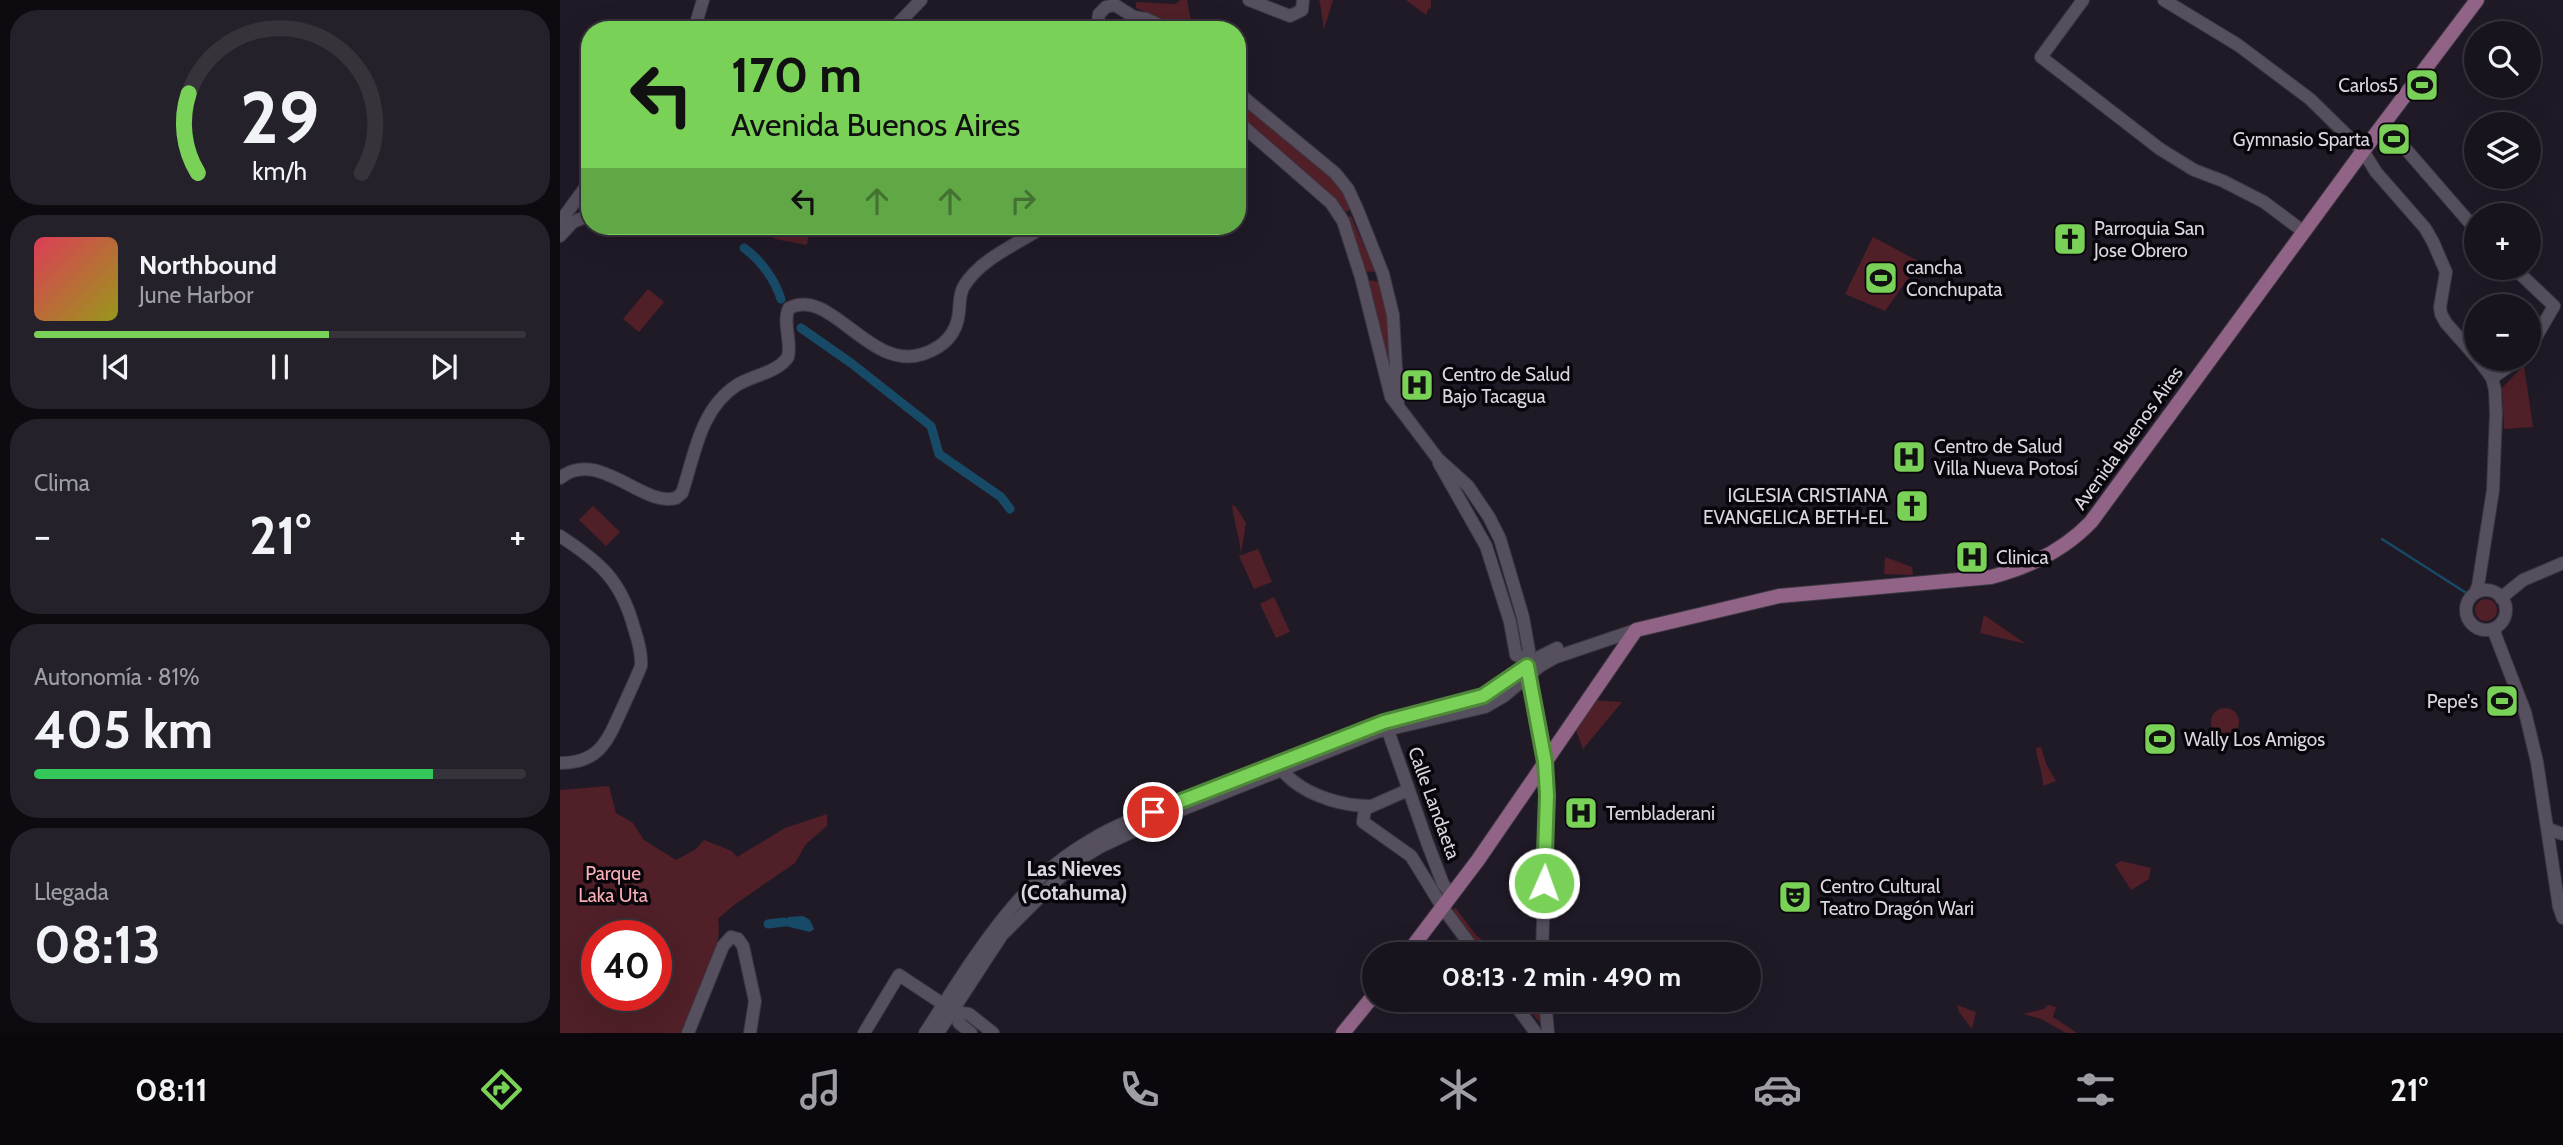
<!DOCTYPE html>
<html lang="es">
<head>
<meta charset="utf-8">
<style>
  :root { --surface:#18141d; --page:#25212a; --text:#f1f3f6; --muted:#9f9ea4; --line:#36333b; --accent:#79d157 }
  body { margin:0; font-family:Cabin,sans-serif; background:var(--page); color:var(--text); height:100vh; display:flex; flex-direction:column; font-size:26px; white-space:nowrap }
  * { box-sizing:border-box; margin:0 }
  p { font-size:23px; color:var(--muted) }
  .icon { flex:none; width:38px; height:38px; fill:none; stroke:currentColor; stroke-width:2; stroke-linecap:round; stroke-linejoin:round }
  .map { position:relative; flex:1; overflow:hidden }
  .details { display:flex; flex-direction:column; gap:10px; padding:10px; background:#0d0b10; width:560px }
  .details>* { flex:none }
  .banner { position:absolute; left:21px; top:21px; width:665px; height:214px; border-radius:28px; box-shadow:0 7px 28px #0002,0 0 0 2px var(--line); background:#79d157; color:#111; overflow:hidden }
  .tools { position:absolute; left:1904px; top:21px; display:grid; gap:14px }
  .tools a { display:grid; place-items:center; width:77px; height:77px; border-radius:50%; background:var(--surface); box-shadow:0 7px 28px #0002,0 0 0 2px var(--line); font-size:35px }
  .speed { position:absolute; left:21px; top:920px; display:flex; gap:14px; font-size:35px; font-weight:700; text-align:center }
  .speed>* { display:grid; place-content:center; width:91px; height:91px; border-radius:50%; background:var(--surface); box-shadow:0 7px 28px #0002,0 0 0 2px var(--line); line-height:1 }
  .speed .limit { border:10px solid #d22; background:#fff; color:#111 }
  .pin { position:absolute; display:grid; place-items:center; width:60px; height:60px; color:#fff; margin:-30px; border:4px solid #fff; border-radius:50%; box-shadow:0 2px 7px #0007 }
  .me { position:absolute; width:77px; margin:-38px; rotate:2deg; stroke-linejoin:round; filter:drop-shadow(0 0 5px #0008) }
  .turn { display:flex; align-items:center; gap:24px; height:147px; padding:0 35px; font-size:32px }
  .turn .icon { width:91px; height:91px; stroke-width:2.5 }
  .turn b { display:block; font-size:49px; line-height:60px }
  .lanes { display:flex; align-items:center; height:66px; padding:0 35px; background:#0003; justify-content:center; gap:35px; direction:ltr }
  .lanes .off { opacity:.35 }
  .big { font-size:52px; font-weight:700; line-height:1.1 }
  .details .card { flex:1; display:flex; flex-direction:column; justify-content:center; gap:10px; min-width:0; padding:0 24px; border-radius:28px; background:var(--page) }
  .details .dial { align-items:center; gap:0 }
  .dial svg { height:182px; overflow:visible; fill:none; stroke:var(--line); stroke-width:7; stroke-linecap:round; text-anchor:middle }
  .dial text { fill:var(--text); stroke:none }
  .song { display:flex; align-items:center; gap:21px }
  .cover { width:84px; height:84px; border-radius:10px; background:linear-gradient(135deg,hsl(350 70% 55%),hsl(60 70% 35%)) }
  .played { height:7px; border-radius:4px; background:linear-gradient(90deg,var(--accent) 60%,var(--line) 60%) }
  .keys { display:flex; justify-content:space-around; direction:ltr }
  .heat { display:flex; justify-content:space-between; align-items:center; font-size:38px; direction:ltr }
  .charge { height:10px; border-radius:5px; background:linear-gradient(90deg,#34c759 81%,var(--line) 0) }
  .trip { position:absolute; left:802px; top:942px; width:399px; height:70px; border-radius:35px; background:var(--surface); box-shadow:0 7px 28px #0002,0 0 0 2px var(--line); font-weight:700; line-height:70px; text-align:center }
  .tabs { display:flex; height:112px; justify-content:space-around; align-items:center; background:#0a080c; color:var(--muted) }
  .tabs .icon { width:49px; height:49px }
  .tabs .active { color:var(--accent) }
  .tabs b { font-size:32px; color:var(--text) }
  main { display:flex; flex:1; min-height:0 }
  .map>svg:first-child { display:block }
  .green { fill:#501f27; fill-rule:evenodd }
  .water { fill:#174a67 }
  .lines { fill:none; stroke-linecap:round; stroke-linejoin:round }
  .stream { stroke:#174a67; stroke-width:2.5 }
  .canal { stroke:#174a67; stroke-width:9 }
  .secondary-casing { stroke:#3c3742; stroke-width:14 }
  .primary-casing { stroke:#3c3742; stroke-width:16 }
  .secondary { stroke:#564f5e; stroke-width:12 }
  .primary { stroke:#916487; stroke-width:14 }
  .route-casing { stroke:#4f8839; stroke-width:18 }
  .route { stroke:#79d157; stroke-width:12 }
  .labels { text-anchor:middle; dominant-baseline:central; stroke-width:7; stroke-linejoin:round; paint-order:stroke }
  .poi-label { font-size:19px; fill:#dbd7e0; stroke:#08060b; text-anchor:start }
  .street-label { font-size:19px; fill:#dbd7e0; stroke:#08060b }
  .park-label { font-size:19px; fill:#fbaeb6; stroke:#08060b }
  .neighbourhood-label { font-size:21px; font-weight:bold; fill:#dbd7e0; stroke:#08060b }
</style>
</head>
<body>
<main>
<section class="details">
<div class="card dial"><svg viewBox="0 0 100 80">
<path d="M14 69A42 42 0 1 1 86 69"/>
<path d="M14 69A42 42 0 0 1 10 34" stroke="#79d157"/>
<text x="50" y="56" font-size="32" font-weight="700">29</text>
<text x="50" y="72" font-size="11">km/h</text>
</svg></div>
<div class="card">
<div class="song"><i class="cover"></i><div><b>Northbound</b><p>June Harbor</p></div></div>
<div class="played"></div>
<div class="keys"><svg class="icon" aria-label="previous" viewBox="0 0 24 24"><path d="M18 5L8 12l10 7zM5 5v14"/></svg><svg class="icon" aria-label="pause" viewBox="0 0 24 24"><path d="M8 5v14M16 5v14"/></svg><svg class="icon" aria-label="next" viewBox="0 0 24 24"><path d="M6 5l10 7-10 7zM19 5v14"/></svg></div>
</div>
<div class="card"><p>Clima</p>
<div class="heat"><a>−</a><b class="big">21°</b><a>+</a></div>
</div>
<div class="card"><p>Autonomía · 81%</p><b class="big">405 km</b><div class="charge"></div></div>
<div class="card"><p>Llegada</p><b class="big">08:13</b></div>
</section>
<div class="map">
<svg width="2003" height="1033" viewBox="0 0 2003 1033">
  <rect width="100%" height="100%" fill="#201a27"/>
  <g class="green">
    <path d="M621,0H627L632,26L629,29L576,8V2L615,4Z"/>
    <path d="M759,0H773L764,29L760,3Z"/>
    <path d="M846,0H871V8L868,9L866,15Z"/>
    <path d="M677,98L757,162L782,188L792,209L783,213L677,117Z"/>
    <path d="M791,216L815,271L814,272L804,271L786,218Z"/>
    <path d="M216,226H250L247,245L214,239Z"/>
    <path d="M1313,237L1360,262L1325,311L1285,294Z"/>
    <path d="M809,280L819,282L827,303L835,389L807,282Z"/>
    <path d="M88,289L104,302L79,332L63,319Z"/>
    <path d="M1964,365L1973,427L1944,429L1942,388Z"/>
    <path d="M672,505L676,507L686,523L681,553C679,534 674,523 672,505Z"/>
    <path d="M33,506L60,532L46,546L19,520Z"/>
    <path d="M698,549L712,582L694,589L679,556Z"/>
    <path d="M1325,557L1352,567L1353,575L1324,574Z"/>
    <path d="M714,597L730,632L716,638L700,604Z"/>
    <circle cx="1926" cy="610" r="11"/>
    <path d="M1424,615L1466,644L1420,633Z"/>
    <path d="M1030,700L1062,702L1023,749L1014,725Z"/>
    <circle cx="1665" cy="722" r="14"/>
    <path d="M1481,747L1486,764L1496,781L1483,786C1483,772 1477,761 1476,748Z"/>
    <path d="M49,786L56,813L73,823L84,840L116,860L136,849L144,840L172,851L177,857L225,828L267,814V826L246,844L235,863L174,905L158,919C164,952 136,1003 122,1033H0V790ZM37,936H96V996H37Z"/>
    <path d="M1561,861L1591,868L1589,879L1571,890L1555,865Z"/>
    <path d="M895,907L916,935L927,944L962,954H926L893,911Z"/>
    <path d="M961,999H978L981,1023L979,1022Z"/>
    <path d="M1397,1005L1416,1012L1412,1029L1399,1012Z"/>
    <path d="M1488,1005L1496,1007L1493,1017L1517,1033H1506L1481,1019L1463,1014L1484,1009Z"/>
  </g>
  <path class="water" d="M243,916L250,920L254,929L250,932L225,926L224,920L229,917Z"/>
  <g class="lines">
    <path class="stream" d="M1822,539L1911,596"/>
    <g class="canal">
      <path d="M184,248C201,260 215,280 221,299"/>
      <path d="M241,328L291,363L371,426L379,454L441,497L450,509"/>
      <path d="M208,924L224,922"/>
    </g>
    <defs>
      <g id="secondary">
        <path d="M689,0L730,16L742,10L743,0"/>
        <path d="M1523,0L1481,57L1600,149L1634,170L1663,181L1704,202L1744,232"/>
        <path d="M1604,0L1678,45L1750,99L1803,151L1816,172L1865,228L1873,242L1886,272L1880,307L1881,314L1886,323L1916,357"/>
        <path d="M574,17L576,25L583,30"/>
        <path d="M134,30L143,0"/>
        <path d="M332,30L361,0"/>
        <path d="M537,30L539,14L546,7L555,5L574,17L586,19L611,30"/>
        <path d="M677,92L775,173L788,189L798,211L823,274L833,315L838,404"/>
        <path d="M677,121L771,203L783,221L801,277L831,397L878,459L908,486L929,517L940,539L963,617L969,651L965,659L985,762L987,795L982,954"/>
        <path d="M1824,124L1916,230"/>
        <path d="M0,222L30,181"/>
        <path d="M0,236L13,222L30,215"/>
        <path d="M1954,268L1994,306L1969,349"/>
        <path d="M1932,378L1959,359"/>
        <path d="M879,463L926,546L950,622L956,655L965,659"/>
        <path d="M0,478C38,447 83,508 116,498L122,493C135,454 140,409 177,385C193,375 217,373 228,357C232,341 222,322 229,308C271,286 309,372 363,354C384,347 397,334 399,312C400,303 399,294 404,286C421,258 458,244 485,226"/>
        <path d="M0,536C40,562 61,580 74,628C78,640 82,653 81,666C75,681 68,696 61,711C47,742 39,763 0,763"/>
        <circle cx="1926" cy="610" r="20"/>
        <path d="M1915,593L1918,586L1933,490L1936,414L1935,390L1932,378L1918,359"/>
        <path d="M1941,598L1963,580L2003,563"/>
        <path d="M1933,629L1965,712L1977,762L1999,907L2003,918"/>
        <path d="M834,719L924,696L975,659L997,648"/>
        <path d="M825,722L867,842L883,884L892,895"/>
        <path d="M716,766C722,770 727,776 733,781C753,797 784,806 809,806"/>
        <path d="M848,790L805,809L803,822L851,856L883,908L917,954"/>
        <path d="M1988,829L2003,834"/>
        <path d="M951,999L976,1033"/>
        <path d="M985,999L988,1033"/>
        <path d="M395,1012L409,1014L433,1033"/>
        <path d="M128,1033L163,946L171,937L178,939L183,946L195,1001L190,1033"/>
        <path d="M304,1033L339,975L395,1012L399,1023L411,1033"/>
        <path d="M365,1033C410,964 456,882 531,840C557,824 586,814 614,804"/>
        <path d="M378,1033L442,935L498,879L520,859L540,847L606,816L817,732L925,707L944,696L980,666L996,657L1076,630"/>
      </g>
      <g id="primary">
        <path d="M847,954L918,860L1076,630L1219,596L1431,577C1470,567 1503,551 1531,522L1803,151L1917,0"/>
        <path d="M783,1033L814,995"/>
      </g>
    </defs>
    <use href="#secondary" class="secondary-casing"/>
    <use href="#primary" class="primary-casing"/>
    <use href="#secondary" class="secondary"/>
    <use href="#primary" class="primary"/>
  </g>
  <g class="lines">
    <defs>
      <path id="route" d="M593,812L824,722L923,696L967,666L985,762L987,795L984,883"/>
    </defs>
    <use href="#route" class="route-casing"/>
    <use href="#route" class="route"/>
  </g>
  <defs>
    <symbol id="stadium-square" viewBox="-11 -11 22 22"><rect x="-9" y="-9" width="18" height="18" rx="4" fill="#79d157" stroke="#08060b"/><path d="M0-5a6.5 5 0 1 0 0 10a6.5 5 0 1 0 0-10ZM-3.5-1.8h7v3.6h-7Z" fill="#111"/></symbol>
    <symbol id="church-square" viewBox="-11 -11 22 22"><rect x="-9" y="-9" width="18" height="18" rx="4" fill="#79d157" stroke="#08060b"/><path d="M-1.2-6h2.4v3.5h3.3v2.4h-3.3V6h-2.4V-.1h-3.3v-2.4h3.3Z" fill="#111"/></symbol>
    <symbol id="hospital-square" viewBox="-11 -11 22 22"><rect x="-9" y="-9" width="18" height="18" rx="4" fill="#79d157" stroke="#08060b"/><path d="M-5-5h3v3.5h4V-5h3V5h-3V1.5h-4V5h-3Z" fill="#111"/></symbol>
    <symbol id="theatre-square" viewBox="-11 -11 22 22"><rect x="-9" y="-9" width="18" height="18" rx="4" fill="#79d157" stroke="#08060b"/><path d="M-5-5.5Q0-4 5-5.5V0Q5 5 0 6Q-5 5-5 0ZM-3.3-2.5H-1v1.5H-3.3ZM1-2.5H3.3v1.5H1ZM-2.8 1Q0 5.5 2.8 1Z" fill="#111"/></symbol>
  </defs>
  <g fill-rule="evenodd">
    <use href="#stadium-square" x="1843" y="66" width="38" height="38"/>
    <use href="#stadium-square" x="1815" y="120" width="38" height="38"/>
    <use href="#church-square" x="1491" y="220" width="38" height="38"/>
    <use href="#stadium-square" x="1302" y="259" width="38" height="38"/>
    <use href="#hospital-square" x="838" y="366" width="38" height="38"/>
    <use href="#hospital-square" x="1330" y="438" width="38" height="38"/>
    <use href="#church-square" x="1333" y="487" width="38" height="38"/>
    <use href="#hospital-square" x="1393" y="538" width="38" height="38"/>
    <use href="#stadium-square" x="1923" y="682" width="38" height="38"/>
    <use href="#stadium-square" x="1581" y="720" width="38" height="38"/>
    <use href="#hospital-square" x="1002" y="794" width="38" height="38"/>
    <use href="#theatre-square" x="1216" y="878" width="38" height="38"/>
  </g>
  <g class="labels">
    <g class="poi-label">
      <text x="1838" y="85" text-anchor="end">Carlos5</text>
      <text x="1810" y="139" text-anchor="end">Gymnasio Sparta</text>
      <text x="1534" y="228">Parroquia San<tspan x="1534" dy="22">Jose Obrero</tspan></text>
      <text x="1346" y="267">cancha<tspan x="1346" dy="22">Conchupata</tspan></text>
      <text x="882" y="374">Centro de Salud<tspan x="882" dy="22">Bajo Tacagua</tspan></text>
      <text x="1374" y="446">Centro de Salud<tspan x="1374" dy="22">Villa Nueva Potosí</tspan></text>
      <text x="1328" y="495" text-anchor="end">IGLESIA CRISTIANA<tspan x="1328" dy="22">EVANGELICA BETH-EL</tspan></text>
      <text x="1436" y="557">Clinica</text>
      <text x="1918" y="701" text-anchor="end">Pepe's</text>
      <text x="1624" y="739">Wally Los Amigos</text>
      <text x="1046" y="813">Tembladerani</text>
      <text x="1260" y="886">Centro Cultural<tspan x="1260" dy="22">Teatro Dragón Wari</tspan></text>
    </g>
    <g class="street-label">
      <text transform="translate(1568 438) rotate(-54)">Avenida Buenos Aires</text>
      <text transform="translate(874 803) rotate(70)">Calle Landaeta</text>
    </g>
    <g class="park-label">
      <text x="53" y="873">Parque<tspan x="53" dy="22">Laka Uta</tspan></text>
    </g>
    <g class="neighbourhood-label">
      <text x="514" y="868">Las Nieves<tspan x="514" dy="24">(Cotahuma)</tspan></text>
    </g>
  </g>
</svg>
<div class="tools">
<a><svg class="icon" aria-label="search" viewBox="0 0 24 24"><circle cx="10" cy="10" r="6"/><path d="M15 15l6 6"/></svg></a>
<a><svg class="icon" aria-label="layers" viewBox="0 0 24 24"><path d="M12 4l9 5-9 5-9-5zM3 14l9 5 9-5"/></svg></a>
<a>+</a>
<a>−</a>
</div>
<div class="speed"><div class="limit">40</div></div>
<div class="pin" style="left:593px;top:812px;background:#d93025"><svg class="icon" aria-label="arrive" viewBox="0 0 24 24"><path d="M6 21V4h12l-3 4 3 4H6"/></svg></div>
<svg class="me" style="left:984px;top:883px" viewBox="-20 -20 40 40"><circle r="17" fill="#79d157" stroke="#fff" stroke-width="3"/><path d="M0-11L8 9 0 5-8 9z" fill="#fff"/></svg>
<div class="trip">08:13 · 2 min · 490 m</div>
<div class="banner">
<div class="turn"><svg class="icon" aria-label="left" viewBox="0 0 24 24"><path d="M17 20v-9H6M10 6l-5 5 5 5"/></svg><div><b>170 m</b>Avenida Buenos Aires</div></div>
<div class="lanes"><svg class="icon" aria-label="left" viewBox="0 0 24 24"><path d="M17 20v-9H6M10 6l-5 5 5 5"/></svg><svg class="icon off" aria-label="ahead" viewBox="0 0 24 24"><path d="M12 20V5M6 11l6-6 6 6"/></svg><svg class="icon off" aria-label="ahead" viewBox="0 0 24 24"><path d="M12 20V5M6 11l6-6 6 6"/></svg><svg class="icon off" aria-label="right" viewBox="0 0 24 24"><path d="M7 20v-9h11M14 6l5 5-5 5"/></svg></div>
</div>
</div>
</main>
<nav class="tabs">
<b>08:11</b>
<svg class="icon active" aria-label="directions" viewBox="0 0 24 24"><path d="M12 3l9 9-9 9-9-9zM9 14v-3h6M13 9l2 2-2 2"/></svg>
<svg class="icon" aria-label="music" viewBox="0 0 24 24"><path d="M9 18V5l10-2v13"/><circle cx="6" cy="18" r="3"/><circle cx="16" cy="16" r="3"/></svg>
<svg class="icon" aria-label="phone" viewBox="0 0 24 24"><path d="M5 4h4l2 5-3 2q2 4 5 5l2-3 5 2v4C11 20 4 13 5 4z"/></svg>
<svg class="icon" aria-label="climate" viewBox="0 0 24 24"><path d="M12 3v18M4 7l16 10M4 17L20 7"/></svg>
<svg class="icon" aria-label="car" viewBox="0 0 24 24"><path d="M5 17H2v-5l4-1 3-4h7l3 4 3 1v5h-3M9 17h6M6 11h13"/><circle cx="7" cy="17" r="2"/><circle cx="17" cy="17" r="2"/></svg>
<svg class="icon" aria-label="filters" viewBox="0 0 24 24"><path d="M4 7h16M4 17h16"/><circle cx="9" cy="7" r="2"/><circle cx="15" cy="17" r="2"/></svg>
<b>21°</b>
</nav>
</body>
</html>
